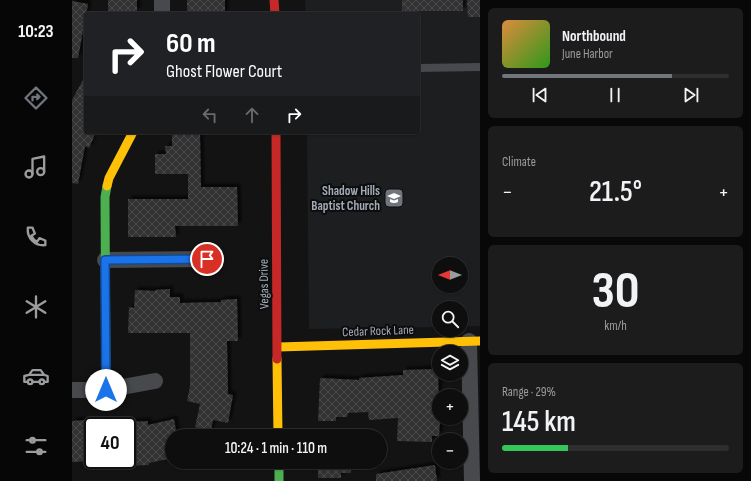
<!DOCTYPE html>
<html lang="en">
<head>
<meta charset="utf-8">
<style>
  :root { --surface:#0e0e0e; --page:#1c1c1c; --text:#f1f3f6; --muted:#9b9c9e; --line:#2e2e2e; --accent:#71767c }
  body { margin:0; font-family:"Sofia Sans Condensed",sans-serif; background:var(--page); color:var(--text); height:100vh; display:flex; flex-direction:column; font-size:15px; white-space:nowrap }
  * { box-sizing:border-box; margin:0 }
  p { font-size:13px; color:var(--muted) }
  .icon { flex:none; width:22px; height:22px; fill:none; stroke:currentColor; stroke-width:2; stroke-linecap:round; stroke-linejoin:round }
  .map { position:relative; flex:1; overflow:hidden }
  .panel { display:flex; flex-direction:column; gap:8px; padding:8px; background:#080808; width:271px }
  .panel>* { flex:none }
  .hud { position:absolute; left:12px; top:12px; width:336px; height:122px; border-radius:4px; box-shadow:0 1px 3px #0004,0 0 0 1px var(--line); background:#202124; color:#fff; overflow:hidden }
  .needle { width:26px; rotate:270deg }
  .controls { position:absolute; left:360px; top:257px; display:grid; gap:8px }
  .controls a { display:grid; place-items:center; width:36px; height:36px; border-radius:50%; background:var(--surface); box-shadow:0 1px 3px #0004,0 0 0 1px var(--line); font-size:20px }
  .speed { position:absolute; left:12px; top:417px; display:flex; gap:8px; font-size:20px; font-weight:700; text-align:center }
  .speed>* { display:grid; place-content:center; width:52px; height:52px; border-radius:50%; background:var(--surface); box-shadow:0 1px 3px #0004,0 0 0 1px var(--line); line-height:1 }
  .speed .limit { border:2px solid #111; border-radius:6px; background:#fff; color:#111 }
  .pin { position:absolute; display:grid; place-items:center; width:34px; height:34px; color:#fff; margin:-17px; border:2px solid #fff; border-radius:50%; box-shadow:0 1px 4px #0007 }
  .me { position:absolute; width:44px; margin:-22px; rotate:0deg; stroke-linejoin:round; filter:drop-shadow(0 0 3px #0008) }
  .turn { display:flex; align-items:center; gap:14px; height:84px; padding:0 16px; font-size:18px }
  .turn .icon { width:52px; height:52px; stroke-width:2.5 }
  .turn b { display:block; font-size:28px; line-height:34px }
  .lanes { display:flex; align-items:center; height:38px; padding:0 16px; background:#0003; justify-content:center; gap:20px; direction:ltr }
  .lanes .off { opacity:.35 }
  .big { font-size:30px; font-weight:600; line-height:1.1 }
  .panel .card { flex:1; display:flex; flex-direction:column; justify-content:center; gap:6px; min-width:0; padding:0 14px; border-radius:6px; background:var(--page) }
  .panel .dial { align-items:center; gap:0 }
  .dial b { font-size:52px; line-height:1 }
  .song { display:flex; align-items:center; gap:12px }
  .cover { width:48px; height:48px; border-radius:6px; background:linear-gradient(135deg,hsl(30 70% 55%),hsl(110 70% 35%)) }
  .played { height:4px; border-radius:2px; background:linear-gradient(90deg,var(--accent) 75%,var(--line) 75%) }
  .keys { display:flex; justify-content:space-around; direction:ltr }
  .heat { display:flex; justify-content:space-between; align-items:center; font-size:22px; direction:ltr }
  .charge { height:6px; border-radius:3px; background:linear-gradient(90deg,#34c759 29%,var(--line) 0) }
  .trip { position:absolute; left:93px; top:429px; width:222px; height:40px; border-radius:20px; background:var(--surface); box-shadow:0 1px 3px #0004,0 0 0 1px var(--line); font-weight:600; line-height:40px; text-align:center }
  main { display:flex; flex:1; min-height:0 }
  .tabs { display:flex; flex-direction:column; width:72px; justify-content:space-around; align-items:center; background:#060606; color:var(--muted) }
  .tabs .icon { width:28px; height:28px }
  .tabs .selected { color:var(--accent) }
  .tabs b { font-size:18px; color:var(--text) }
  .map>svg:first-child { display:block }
  .built { fill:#1d1e20; fill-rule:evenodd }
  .building { fill:url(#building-cross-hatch); filter:url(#shadow) }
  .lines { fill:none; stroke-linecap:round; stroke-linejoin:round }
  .lane { stroke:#47494c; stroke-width:8 }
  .street { stroke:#47494c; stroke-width:16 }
  .fast { stroke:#4caf50; stroke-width:9 }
  .slow { stroke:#ffc107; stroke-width:9 }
  .jam { stroke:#c62828; stroke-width:9 }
  .route-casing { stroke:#114b97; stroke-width:10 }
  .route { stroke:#1a73e8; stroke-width:7 }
  .labels { text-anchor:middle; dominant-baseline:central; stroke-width:4; stroke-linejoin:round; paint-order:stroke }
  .poi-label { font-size:13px; font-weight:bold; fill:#a3abb5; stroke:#0d0d0f; text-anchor:end }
  .street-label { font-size:13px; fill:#a3abb5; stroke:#0d0d0f }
</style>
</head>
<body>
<main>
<nav class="tabs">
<b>10:23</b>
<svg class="icon selected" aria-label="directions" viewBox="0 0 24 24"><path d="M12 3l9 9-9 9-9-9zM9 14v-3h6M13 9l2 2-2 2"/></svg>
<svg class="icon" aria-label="music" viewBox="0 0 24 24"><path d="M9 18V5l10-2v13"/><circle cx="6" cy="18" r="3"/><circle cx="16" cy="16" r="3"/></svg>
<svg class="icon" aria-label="phone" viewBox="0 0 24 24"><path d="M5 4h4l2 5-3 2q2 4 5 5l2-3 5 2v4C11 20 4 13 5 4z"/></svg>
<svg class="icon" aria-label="climate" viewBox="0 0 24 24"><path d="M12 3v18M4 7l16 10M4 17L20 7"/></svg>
<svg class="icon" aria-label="car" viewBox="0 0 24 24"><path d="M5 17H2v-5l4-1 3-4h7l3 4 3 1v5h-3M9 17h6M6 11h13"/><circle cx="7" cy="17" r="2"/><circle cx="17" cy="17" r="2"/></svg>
<svg class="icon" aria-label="filters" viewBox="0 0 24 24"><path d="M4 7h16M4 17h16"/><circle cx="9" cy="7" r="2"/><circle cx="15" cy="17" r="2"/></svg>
</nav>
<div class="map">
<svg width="408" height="481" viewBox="0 0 408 481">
  <defs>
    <pattern id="building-cross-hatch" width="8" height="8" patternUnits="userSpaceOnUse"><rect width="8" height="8" fill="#303133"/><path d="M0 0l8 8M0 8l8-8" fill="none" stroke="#4b4c4e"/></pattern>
    <filter id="shadow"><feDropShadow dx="3.5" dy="-3.5" stdDeviation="1" flood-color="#0009"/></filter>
  </defs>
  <rect width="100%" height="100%" fill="#131313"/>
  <path class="built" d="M233,0H408V326H389V308H367V327L237,329L235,132H346V14H234ZM367,264H389V286H367Z"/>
  <g class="building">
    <path d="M36,0H65V12L36,11Z"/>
    <rect x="115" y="0" width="38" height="14"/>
    <rect x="330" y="0" width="61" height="11"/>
    <path d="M395,0H408V17H396Z"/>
    <path d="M0,1L16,4L6,58H0Z"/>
    <path d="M14,74V132H24L17,148L13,146L6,184L0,183V100Z"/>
    <path d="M100,132H128L129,187H165L166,226H103L104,237H56V199H116V174H83V154H94L93,146H100Z"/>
    <path d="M98,289V297H108V303L149,302V300L165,299L166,341H155L156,394L161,395L156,423L141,420L139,431L123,427L128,404L115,401L118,386V333H56L57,307L62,308L63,290L83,291V290Z"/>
    <path d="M366,369L367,418H368L367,436H360V442L325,441L326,418L297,420L296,412L276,413L275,417H264V421H246L248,378L287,380V378L331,375V370Z"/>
    <path d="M102,419L105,436H100V458L77,463V465L55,466L56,422L76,421V425Z"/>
    <path d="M13,420V422H21V461L0,462V421Z"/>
    <path d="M246,462H279V473H269V478H246Z"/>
    <path d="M363,465L365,481H304V474Z"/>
  </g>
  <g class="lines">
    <path class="lane" d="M346,68L408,67"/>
    <g class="street">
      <path d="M90,0V14"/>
      <path d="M33,260L135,259"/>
      <path d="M397,341L400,481"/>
      <path d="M0,390H34L83,381"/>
    </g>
    <g class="fast">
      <path d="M34,390L33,197L35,186"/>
      <path d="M207,462V481"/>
    </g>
    <g class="slow">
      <path d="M35,186L37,178L61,132"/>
      <path d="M206,347L408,341"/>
      <path d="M205,359L206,436"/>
    </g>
    <g class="jam">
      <path d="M202,0L203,14"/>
      <path d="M204,132L205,359"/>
    </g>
  </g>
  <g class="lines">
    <defs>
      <path id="route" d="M34,390L33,260L135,259"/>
    </defs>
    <use href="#route" class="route-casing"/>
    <use href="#route" class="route"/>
  </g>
  <defs>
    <symbol id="school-square" viewBox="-11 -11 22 22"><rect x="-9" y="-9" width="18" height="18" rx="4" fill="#71767c" stroke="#0d0d0f"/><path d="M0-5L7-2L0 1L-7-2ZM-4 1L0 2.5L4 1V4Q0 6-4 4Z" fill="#fff"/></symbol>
  </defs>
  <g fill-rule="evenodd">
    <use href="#school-square" x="311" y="187" width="22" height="22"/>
  </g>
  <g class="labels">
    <g class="poi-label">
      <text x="308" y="191">Shadow Hills<tspan x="308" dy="15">Baptist Church</tspan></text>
    </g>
    <g class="street-label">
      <text transform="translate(192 284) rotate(-91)">Vegas Drive</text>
      <text transform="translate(306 331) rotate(-2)">Cedar Rock Lane</text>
    </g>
  </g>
</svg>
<div class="controls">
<a><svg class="needle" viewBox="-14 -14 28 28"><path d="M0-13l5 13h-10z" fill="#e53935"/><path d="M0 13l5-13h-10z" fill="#9b9c9e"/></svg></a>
<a><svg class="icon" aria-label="search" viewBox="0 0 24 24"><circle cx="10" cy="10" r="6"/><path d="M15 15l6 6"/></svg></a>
<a><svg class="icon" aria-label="layers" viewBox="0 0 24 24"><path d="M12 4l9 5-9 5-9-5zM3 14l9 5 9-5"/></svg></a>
<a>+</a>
<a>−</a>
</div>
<div class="speed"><div class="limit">40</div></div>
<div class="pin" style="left:135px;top:259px;background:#d93025"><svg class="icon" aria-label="arrive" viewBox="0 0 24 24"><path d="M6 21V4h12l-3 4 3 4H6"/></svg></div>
<svg class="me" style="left:34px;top:390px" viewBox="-20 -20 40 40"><circle r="19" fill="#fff"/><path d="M0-13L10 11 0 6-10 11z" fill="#1a73e8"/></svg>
<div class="trip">10:24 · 1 min · 110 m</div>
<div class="hud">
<div class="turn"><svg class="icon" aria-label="right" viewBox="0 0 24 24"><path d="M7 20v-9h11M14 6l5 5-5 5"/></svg><div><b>60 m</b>Ghost Flower Court</div></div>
<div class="lanes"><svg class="icon off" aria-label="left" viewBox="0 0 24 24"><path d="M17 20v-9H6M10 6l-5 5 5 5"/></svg><svg class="icon off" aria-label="ahead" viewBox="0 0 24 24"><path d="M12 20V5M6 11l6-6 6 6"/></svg><svg class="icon" aria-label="right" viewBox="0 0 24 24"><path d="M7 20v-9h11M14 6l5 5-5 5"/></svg></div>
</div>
</div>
<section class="panel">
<div class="card">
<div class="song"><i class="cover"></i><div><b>Northbound</b><p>June Harbor</p></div></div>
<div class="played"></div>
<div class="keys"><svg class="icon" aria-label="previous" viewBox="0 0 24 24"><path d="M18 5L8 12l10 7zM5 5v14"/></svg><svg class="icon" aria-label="pause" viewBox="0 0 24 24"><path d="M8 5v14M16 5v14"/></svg><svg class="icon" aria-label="next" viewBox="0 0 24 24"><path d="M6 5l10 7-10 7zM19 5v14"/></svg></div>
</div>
<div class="card"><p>Climate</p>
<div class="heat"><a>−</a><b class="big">21.5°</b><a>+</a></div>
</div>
<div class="card dial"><b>30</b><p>km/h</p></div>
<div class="card"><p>Range · 29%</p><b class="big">145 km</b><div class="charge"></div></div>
</section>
</main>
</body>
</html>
